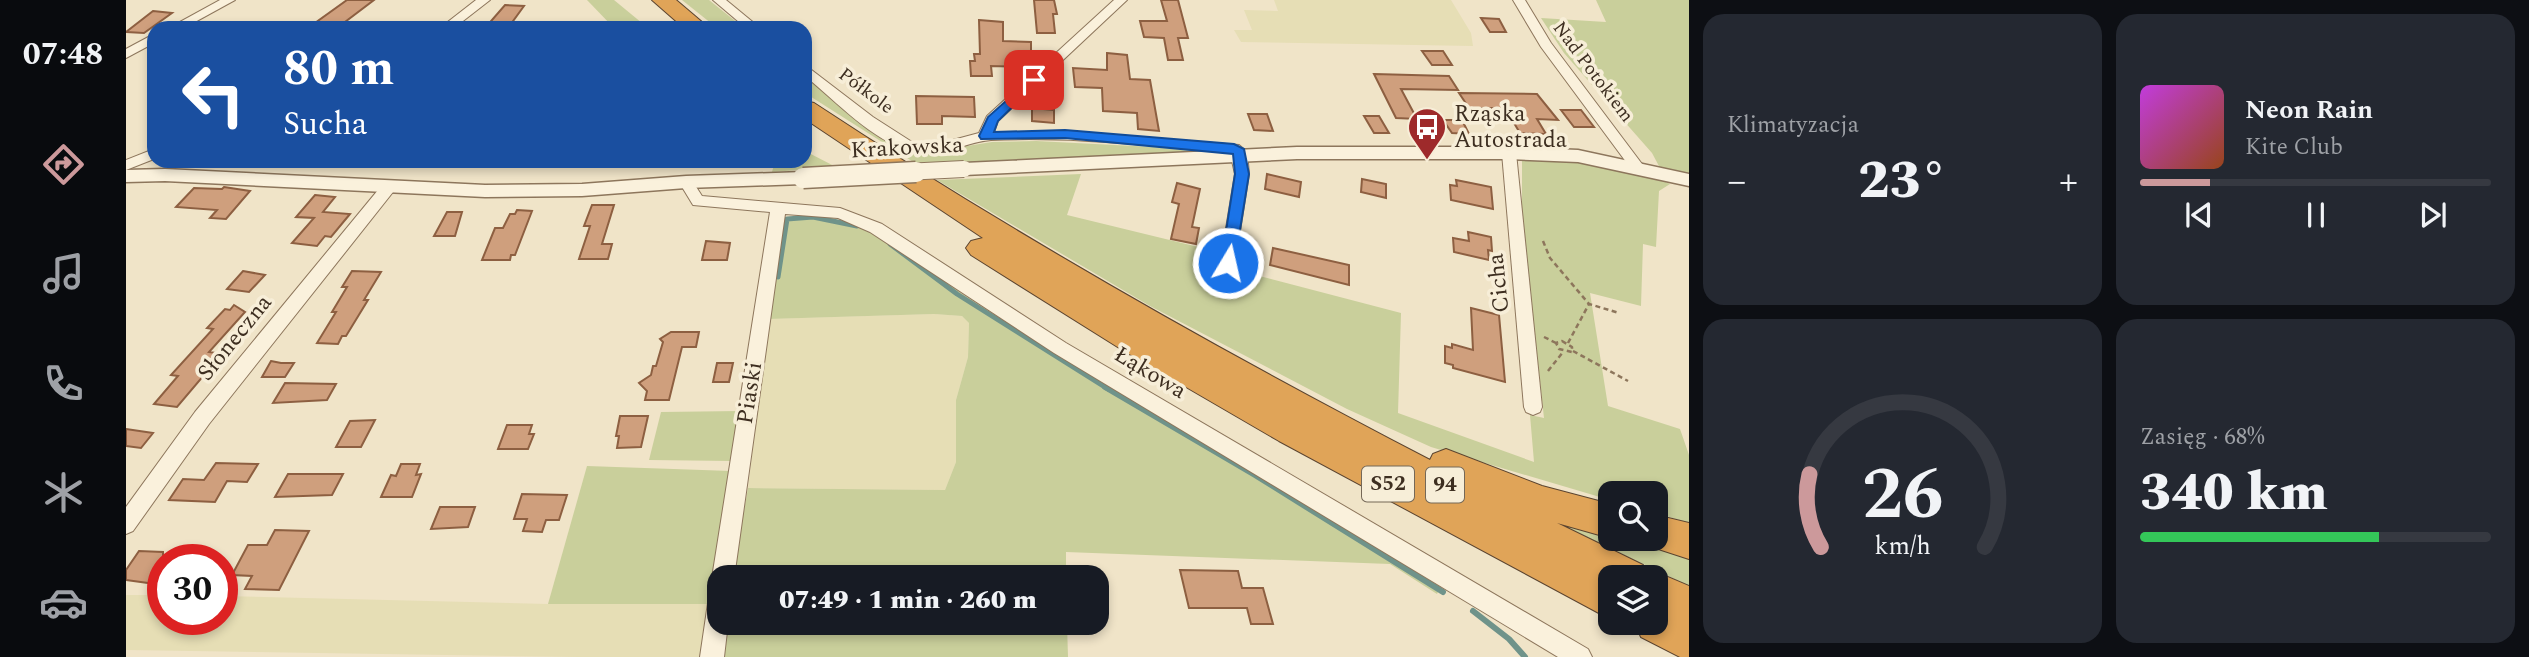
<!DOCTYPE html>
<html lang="pl">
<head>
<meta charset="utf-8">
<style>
  :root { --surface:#171b24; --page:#242831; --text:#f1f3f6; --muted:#9ea1a6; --line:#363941; --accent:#cc999b }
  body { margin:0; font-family:Spectral,serif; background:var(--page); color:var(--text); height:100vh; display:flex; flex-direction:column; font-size:26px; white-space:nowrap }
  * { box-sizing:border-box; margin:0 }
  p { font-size:23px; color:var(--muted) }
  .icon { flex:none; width:38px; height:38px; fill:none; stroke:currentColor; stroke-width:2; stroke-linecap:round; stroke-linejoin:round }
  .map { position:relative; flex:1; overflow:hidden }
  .drawer { display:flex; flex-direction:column; gap:14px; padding:14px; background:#0d0f14; width:840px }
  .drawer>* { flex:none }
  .banner { position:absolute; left:21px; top:21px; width:665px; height:147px; border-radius:21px; box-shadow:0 4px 10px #0003; background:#1a4fa0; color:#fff; overflow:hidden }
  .controls { position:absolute; left:1472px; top:481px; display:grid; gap:14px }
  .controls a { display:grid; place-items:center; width:70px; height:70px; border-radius:14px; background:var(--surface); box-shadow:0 4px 10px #0003; font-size:35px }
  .speed { position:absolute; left:21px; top:544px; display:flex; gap:14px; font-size:35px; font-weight:700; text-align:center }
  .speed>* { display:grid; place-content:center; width:91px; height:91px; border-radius:50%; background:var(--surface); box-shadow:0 4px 10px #0003; line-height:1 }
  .speed .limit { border:10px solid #d22; background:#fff; color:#111 }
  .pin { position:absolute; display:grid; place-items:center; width:60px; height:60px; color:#fff; margin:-30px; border-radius:14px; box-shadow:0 4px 10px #0006 }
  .me { position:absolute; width:77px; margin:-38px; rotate:9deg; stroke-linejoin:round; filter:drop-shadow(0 0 5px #0008) }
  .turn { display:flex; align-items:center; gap:24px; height:147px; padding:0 21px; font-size:32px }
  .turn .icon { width:91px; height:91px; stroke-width:2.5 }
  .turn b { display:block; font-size:49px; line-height:60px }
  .big { font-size:52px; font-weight:800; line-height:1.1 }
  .drawer .tile { flex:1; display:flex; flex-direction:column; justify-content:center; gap:10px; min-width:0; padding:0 24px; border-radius:21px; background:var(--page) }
  .drawer .dial { align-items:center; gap:0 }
  .dial svg { height:182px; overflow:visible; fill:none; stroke:var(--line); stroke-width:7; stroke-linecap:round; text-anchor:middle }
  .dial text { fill:var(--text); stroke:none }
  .song { display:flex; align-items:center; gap:21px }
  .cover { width:84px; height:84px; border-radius:10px; background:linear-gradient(135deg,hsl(290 70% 55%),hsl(20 70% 35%)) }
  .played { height:7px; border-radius:4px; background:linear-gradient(90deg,var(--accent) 20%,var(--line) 20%) }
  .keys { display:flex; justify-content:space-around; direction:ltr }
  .heat { display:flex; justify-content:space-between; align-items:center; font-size:38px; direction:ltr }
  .charge { height:10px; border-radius:5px; background:linear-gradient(90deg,#34c759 68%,var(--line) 0) }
  .drawer .tiles { flex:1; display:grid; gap:14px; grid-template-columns:repeat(2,1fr) }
  .trip { position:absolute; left:581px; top:565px; width:402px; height:70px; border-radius:21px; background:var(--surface); box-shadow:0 4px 10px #0003; font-weight:800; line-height:70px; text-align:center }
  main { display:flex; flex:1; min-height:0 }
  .tab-bar { display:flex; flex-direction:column; width:126px; justify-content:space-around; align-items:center; background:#090b0e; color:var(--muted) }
  .tab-bar .icon { width:49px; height:49px }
  .tab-bar .selected { color:var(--accent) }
  .tab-bar b { font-size:32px; color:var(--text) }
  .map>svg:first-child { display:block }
  .farmland { fill:#e6deb5 }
  .green { fill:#c9cf9b }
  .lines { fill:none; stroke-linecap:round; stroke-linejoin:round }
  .stream-far1 { stroke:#6f938a; stroke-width:5 }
  .stream { stroke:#6f938a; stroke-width:6 }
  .building { fill:#cf9f7d; stroke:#8d5f41; stroke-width:2 }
  .minor-casing { stroke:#8d765c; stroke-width:2 }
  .tertiary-casing { stroke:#8d765c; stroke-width:3 }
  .motorway-casing { stroke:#5b4430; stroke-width:2 }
  .path { stroke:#8d765c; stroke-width:2.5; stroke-dasharray:5 3.5; stroke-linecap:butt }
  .minor { fill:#faf1dc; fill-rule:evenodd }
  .tertiary { fill:#faf1dc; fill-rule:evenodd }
  .motorway { fill:#e0a458; fill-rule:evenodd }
  .tertiary-bridge-far1-casing { stroke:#8d765c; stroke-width:18; stroke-linecap:butt }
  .tertiary-bridge-casing { stroke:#8d765c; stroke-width:23; stroke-linecap:butt }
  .tertiary-bridge-far1 { stroke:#faf1dc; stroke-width:16 }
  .tertiary-bridge { stroke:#faf1dc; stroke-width:20 }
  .route { fill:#1a73e8; stroke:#114b97; stroke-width:2 }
  .labels { text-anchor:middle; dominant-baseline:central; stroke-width:7; stroke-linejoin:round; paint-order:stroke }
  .far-street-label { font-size:19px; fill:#3d2e20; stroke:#f7eed8 }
  .shield { fill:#f7eed8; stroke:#756857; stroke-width:2 }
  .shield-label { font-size:21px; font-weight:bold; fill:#3d2e20 }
  .poi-label { font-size:23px; fill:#3d2e20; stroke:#f7eed8; text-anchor:start }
  .street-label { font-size:23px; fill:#3d2e20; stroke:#f7eed8 }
</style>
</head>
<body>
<main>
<nav class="tab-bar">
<b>07:48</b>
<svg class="icon selected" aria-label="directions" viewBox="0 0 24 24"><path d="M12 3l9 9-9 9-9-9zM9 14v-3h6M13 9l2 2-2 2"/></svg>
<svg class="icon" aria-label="music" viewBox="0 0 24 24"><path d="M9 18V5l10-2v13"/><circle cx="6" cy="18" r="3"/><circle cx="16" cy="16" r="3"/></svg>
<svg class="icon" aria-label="phone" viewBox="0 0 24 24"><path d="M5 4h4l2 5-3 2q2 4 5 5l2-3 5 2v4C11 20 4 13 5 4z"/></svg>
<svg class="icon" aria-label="climate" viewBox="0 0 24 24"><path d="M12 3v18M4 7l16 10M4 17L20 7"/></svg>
<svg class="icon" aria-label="car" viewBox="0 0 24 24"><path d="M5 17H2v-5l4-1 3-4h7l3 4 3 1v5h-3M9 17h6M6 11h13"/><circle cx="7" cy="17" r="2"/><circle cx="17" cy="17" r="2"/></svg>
</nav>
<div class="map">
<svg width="1563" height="657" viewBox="0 0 1563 657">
  <rect width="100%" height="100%" fill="#f0e4c8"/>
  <g class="farmland">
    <path d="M1148,0H1325L1345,33L1347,46L1115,42L1108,30H1126L1118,10L1152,11Z"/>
    <path d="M808,314L836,316L843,323L842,357L830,400V462L819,490L622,488L643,319Z"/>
    <path d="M0,595H37V620H96V596L422,604H583L574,657H453L0,650Z"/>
  </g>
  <g class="green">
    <path d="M461,0H488L522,28H488Z"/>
    <path d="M556,0H583L618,28H591Z"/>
    <path d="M1470,0H1563V175L1534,168L1526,153L1438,53L1415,18L1480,22Z"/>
    <path d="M679,74L781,149L816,150L866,142L910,141L1106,151L848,165L843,162L789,163L679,93Z"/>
    <path d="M679,151L710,167L646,172L649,161H679Z"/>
    <path d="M1421,159C1463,164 1506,165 1544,184L1533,191L1530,247L1517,244L1515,306L1464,293L1482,406L1554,429L1563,455V523L1530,513V494H1484V500L1305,447L1221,409L1024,306L811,180L955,174L941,215L1097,253L1095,266L1275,313L1272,413L1408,462L1404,415L1418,418L1396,215V160Z"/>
    <path d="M704,218L737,226L786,256L835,293L922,349L1316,584L1311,594L1264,564L940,552V578H734V565L608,567L622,488L819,490L830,462V400L842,357L843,323L836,316L808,314L643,319L661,222L666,219Z"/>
    <path d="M614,411L606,461L523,460L535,412Z"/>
    <path d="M461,466L605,471L583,604H422Z"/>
    <path d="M1417,516L1484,535V539H1498L1563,557V586Z"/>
    <path d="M598,623H941L942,657H597Z"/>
  </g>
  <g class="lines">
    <g class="stream-far1">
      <path d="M764,244L831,294L982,389"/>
      <path d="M652,277L661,219L687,217L731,226"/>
    </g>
    <g class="stream">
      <path d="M979,387L1129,475L1317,592"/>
      <path d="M1347,611L1383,639L1399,657"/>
    </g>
  </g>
  <g class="building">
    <path d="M221,0H248L211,28H182Z"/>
    <path d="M908,0H928L931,14H927L929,33H911Z"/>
    <path d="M1035,0H1052L1062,38H1052L1057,60H1042L1038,38L1018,37L1014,21H1041Z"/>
    <path d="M379,5L398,6L382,28H359Z"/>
    <path d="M27,11L46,13L18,33L0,32Z"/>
    <path d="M1355,18L1373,19L1380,32H1364Z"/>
    <path d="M853,20L877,22V41L905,42V67L865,66L866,76H845L844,61H849L848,54H854Z"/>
    <path d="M1296,51H1317L1326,65H1306Z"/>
    <path d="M981,53L1001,55L1004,79L1024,80L1033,131L1012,129L1011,113L977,111L976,88L949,87L947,68L981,70Z"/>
    <path d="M1248,74L1323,76L1332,90L1275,89L1291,119L1270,118Z"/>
    <path d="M1333,93L1411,94L1432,120L1411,119L1420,134L1394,133L1379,108H1343Z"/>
    <path d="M790,96L848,97L849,117L816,116V124H791Z"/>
    <path d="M906,108L928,110V123L906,121Z"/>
    <path d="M1435,110H1455L1468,127H1448Z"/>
    <path d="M1122,114H1141L1147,131L1128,130Z"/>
    <path d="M1238,116H1253L1263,133H1248Z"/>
    <path d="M1317,120H1336L1343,134L1326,133Z"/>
    <path d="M1141,174L1175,182L1173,197L1139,189Z"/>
    <path d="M1236,179L1260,184V198L1235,192Z"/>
    <path d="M1330,180L1365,187L1367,209L1325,200L1324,185L1331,186Z"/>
    <path d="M1051,183L1074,189L1066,227L1073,228L1070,244L1045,239L1053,204L1046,202Z"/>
    <path d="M98,187L124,191L100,219L84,218L91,210L50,207L68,188L96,189Z"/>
    <path d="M189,195L209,197L197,212L224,214L205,237L199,236L191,246L166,243L188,218L170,217Z"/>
    <path d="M466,205H488L476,244H486L482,259H453L464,226H458Z"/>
    <path d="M391,210L406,211L389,255H385L384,260H356L369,228H377L384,214H389Z"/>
    <path d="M321,212H336L329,236H308Z"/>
    <path d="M1342,232L1365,237L1366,251L1362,250L1363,260L1328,252L1327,238L1343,241Z"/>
    <path d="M580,241L604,243L601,260H576Z"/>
    <path d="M1147,248L1223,265V285L1144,265Z"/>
    <path d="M117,271L139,275L123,292L101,289Z"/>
    <path d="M226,271L255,272L238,300H242L220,336H216L212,344L191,343L210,312H206L221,287H216Z"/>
    <path d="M108,305L119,312L83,352L90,353L84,360L90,361L51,407L28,404L52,376L45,375L87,329L81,328L99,309L104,310Z"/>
    <path d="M1345,308L1373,315L1379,382L1327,368V365L1319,363V346L1326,348V344L1347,350Z"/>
    <path d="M545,332H573L570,347H556L543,400H519L521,391L513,383L525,375L527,366H530L537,342L534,339Z"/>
    <path d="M145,361L155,363H168L159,377H136Z"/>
    <path d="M591,363H607L603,382H587Z"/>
    <path d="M159,383L210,384L201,400L147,403Z"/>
    <path d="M494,416H522L515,447L491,448L493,436H490Z"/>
    <path d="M249,420L235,447H210L224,421Z"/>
    <path d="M381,425H406L403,434H408L402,449H372Z"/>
    <path d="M0,429L27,433L15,448L0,446Z"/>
    <path d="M90,463L132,464L121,482L101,481L89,502L43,500L57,479L78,480Z"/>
    <path d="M275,464H294L290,475L295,474L286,497H255L265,475L270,476Z"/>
    <path d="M162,474H217L206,495L149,497Z"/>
    <path d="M396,494L441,495L433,520H420L416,532L397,531L401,519H388Z"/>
    <path d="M314,507H349L342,527L305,529Z"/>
    <path d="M149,530L183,531L153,590L119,589L126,576L106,575L122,545H141Z"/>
    <path d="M13,551L37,552V585L0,580V570Z"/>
    <path d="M1054,570L1112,571L1116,588H1137L1147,624H1125L1121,608H1063Z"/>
  </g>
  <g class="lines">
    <defs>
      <g id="minor">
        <path d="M94,0H109L58,28H43Z"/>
        <path d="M350,0H364L328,28H314Z"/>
        <path d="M587,0H600L634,28H620Z"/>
        <path d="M988,0H1001L872,121L868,132L986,135L1113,145L1121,152L1123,174L1108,269H1096L1094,265L1109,174L1104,152C1025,146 945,136 865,140C839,142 814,159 787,152C746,141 711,102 679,76V65L747,117L786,142L812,144L853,133L861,116Z"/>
        <path d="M1387,0H1399L1425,43L1516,164L1518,167L1516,170H1506L1415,47Z"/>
        <path d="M28,34V43L0,58V49Z"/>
        <path d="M1383,148L1390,153L1416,407L1414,412L1407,415L1400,412L1398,407L1376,153Z"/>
        <path d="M28,149V159L0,170V160Z"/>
        <path d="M560,177L565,179L576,196L714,208L756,224L940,343L1462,649L1466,657H1432L928,353L744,232L712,218L659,214L608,578H593V587L589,585L586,578L644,212L567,205L553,182Z"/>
        <path d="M262,183L270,188L267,192L83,424L7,531L0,534V507L69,412L257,184Z"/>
        <path d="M593,592V623H602L598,657H574L582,603L585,595Z"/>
      </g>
      <g id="tertiary">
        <path d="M1171,147H1383L1452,150L1563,174V186L1452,162L1383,159H1171L838,175L829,169L838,163Z"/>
        <path d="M39,169L359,185L456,184L560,176L677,172L686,178L677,184L560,188L456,196L359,197L39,181L0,182V170Z"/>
      </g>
      <g id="motorway">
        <path d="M526,0H550L583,28H558Z"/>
        <path d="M679,101L688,103C887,234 1092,350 1304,460L1307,454L1320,449L1416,486L1484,504V538L1431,523L1517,565L1521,575L1530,572L1563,586V657H1554L1515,637L1509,623H1530V578H1484V619L1153,441L998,351L845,255L840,248L845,241L857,238L679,119Z"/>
        <path d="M1530,515L1563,523V559L1517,544L1514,539H1530Z"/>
      </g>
    </defs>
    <use href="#minor" class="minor-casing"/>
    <use href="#tertiary" class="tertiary-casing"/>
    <use href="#motorway" class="motorway-casing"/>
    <g class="path">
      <path d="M1417,241L1424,258L1463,304"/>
      <path d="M1418,337L1430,343"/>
      <path d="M1436,341L1446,347V352L1433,349L1430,343Z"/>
      <path d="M1442,343L1463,304L1493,313"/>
      <path d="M1447,351L1502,381"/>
      <path d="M1422,371L1437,352"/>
    </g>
    <use href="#minor" class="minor"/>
    <use href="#tertiary" class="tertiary"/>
    <use href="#motorway" class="motorway"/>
    <defs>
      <path id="tertiary-bridge-far1" d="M759,173L838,169"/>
      <path id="tertiary-bridge" d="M677,178L790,172"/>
    </defs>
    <use href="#tertiary-bridge-far1" class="tertiary-bridge-far1-casing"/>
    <use href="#tertiary-bridge" class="tertiary-bridge-casing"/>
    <use href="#tertiary-bridge-far1" class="tertiary-bridge-far1"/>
    <use href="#tertiary-bridge" class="tertiary-bridge"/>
  </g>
  <path class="route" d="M908,76L914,80L912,82L872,121L868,132L939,130L1108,144L1118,149L1123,174L1108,267H1097L1095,263L1109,174L1107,154L939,138L855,139L853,136L862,117Z"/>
  <defs>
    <symbol id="bus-pin" viewBox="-11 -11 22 30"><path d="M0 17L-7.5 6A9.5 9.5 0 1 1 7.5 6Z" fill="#9e2a2b" stroke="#f7eed8"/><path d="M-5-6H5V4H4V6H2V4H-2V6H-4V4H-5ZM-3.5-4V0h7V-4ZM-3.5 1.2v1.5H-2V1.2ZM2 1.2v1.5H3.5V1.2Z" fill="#fff"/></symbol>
  </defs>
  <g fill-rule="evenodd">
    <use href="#bus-pin" x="1279" y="105" width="44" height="60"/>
  </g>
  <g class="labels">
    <g class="far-street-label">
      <text transform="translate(1467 72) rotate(53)">Nad Potokiem</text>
      <text transform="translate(740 91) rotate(37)">Półkole</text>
    </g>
    <g class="shield">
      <rect x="1236" y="466.5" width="52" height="35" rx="5"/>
      <rect x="1300" y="467.5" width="38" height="35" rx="5"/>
    </g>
    <g class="shield-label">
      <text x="1262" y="484">S52</text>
      <text x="1319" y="485">94</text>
    </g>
    <g class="poi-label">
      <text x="1328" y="114">Rząska<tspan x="1328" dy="26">Autostrada</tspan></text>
    </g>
    <g class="street-label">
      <text transform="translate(781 148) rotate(-3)">Krakowska</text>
      <text transform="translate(1373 283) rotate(-96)">Cicha</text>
      <text transform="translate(109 338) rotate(-51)">Słoneczna</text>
      <text transform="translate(1024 373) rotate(31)">Łąkowa</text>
      <text transform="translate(624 393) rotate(-81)">Piaski</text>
    </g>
  </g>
</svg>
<div class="controls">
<a><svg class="icon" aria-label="search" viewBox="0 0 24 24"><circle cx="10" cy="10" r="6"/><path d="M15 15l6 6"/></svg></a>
<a><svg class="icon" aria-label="layers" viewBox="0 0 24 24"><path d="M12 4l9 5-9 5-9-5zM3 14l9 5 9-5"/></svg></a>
</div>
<div class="speed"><div class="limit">30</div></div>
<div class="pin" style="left:908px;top:80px;background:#d93025"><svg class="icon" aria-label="arrive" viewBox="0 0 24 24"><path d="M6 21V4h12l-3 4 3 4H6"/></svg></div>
<svg class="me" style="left:1102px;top:263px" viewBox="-20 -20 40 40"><circle r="17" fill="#1a73e8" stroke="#fff" stroke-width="3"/><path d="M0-11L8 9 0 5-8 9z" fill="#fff"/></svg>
<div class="trip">07:49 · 1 min · 260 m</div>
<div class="banner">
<div class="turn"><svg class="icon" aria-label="left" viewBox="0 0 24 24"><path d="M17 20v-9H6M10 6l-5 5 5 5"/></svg><div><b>80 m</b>Sucha</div></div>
</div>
</div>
<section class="drawer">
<div class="tiles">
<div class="tile"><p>Klimatyzacja</p>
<div class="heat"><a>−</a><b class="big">23°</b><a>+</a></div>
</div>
<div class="tile">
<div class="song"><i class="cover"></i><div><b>Neon Rain</b><p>Kite Club</p></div></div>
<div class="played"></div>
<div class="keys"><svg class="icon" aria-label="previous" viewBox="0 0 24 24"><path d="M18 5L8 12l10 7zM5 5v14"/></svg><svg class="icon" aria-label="pause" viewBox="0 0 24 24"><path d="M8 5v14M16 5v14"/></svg><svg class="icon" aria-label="next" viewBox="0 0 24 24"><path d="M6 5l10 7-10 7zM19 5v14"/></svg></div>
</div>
<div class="tile dial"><svg viewBox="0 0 100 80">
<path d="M14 69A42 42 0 1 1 86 69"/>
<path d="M14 69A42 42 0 0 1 9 37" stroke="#cc999b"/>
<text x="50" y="56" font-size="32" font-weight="700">26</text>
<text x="50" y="72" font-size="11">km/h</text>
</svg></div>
<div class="tile"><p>Zasięg · 68%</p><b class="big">340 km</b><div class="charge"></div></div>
</div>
</section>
</main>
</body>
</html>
